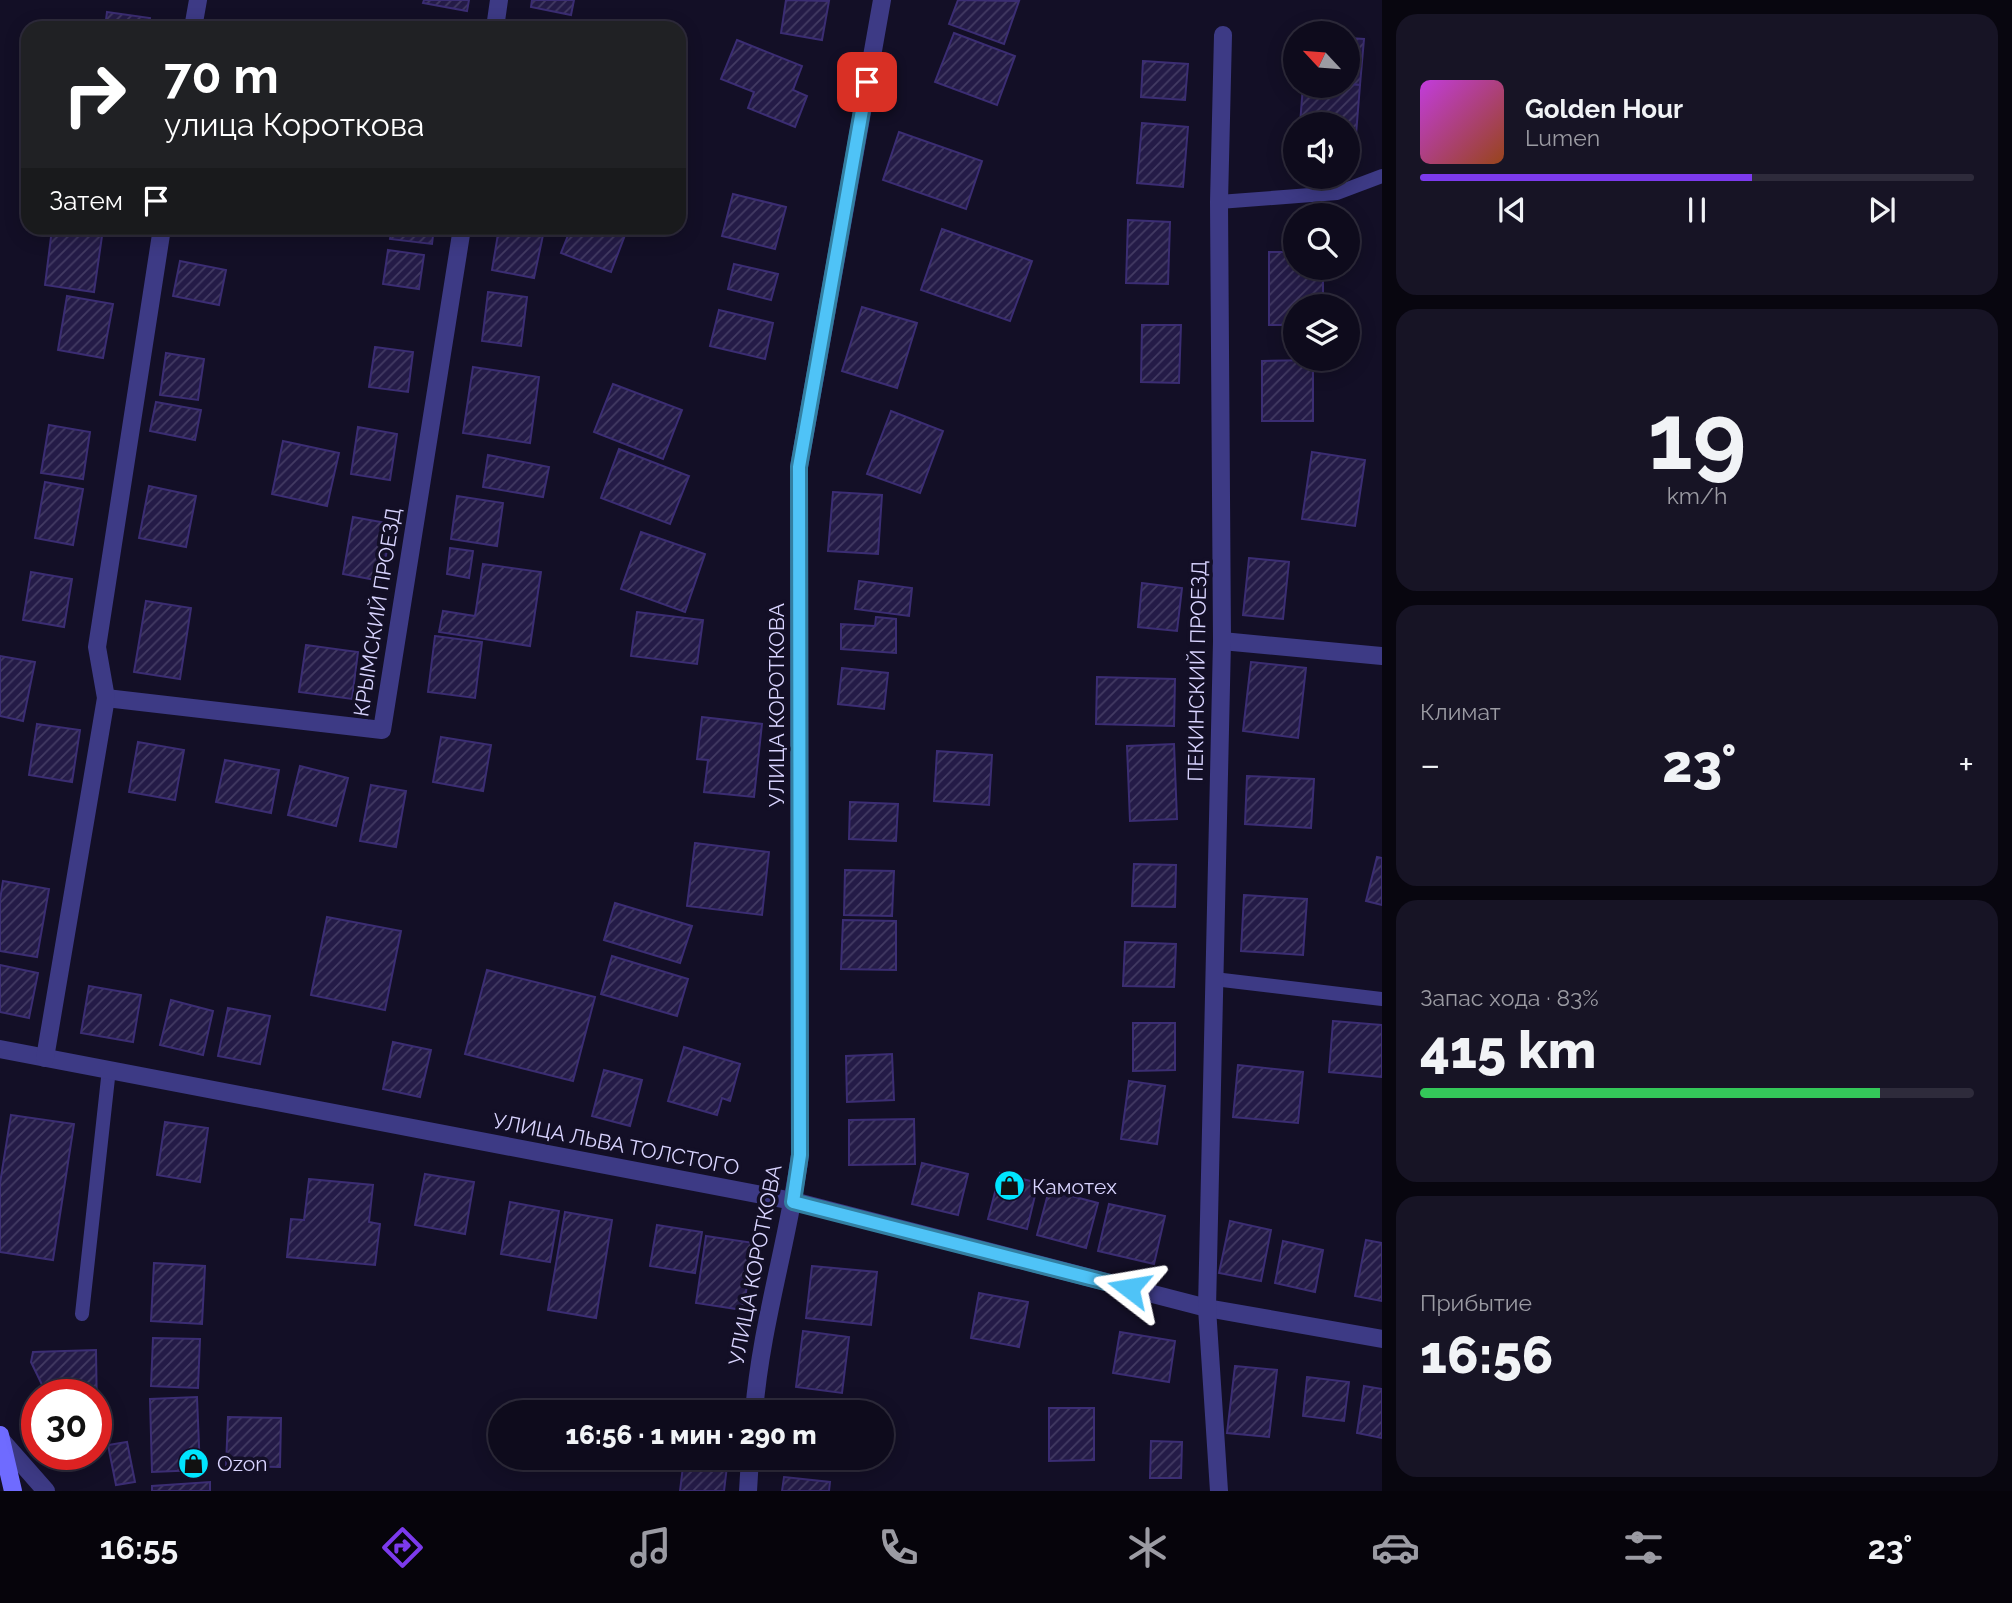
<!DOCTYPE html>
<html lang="ru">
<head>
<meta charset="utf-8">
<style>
  :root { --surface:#0e0b1c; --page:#171425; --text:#f1f3f6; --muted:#9b9ba3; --line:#2e2b3b; --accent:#7c3aed }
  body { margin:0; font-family:Raleway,sans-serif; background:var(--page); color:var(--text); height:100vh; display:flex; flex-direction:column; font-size:26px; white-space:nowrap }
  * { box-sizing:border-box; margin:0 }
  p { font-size:23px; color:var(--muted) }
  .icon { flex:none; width:38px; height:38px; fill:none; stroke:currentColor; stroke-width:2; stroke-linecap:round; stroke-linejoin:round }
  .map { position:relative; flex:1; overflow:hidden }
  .panel { display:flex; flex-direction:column; gap:14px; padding:14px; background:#08060f; width:630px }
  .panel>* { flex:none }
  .top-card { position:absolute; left:21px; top:21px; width:665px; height:214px; border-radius:21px; box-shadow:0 4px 18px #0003,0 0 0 2px var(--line); background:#202124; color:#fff; overflow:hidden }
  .needle { width:46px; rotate:296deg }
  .buttons { position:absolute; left:1283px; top:21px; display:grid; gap:14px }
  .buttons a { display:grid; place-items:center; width:77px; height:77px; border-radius:50%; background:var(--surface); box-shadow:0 4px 18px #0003,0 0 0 2px var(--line); font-size:35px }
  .speed { position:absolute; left:21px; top:1379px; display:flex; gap:14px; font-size:35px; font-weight:700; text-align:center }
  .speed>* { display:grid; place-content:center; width:91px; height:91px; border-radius:50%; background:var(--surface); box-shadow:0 4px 18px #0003,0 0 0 2px var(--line); line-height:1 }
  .speed .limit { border:10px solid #d22; background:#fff; color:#111 }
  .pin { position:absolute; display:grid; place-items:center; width:60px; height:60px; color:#fff; margin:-30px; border-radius:14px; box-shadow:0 4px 10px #0006 }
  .me { position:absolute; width:77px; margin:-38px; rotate:284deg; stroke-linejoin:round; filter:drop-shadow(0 0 5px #0008) }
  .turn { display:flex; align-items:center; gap:24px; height:147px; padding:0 28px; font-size:32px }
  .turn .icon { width:91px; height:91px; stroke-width:2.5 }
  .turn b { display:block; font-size:49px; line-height:60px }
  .then { display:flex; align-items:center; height:66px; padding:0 28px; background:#0003; gap:14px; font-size:26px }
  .big { font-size:52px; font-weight:800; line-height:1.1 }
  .panel .card { flex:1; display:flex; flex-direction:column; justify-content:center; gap:10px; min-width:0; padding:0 24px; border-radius:21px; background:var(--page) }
  .panel .dial { align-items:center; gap:0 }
  .dial b { font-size:91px; line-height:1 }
  .song { display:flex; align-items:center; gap:21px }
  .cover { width:84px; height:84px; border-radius:10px; background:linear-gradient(135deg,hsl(290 70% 55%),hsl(20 70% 35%)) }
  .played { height:7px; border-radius:4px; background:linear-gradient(90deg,var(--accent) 60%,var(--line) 60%) }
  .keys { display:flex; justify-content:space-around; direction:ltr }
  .heat { display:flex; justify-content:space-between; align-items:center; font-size:38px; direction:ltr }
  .charge { height:10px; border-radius:5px; background:linear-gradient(90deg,#34c759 83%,var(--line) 0) }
  .trip { position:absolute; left:488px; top:1400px; width:406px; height:70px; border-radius:35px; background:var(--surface); box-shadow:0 4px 18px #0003,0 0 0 2px var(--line); font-weight:800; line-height:70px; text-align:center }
  .tabs { display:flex; height:112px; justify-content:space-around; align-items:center; background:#06040b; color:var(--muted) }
  .tabs .icon { width:49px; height:49px }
  .tabs .current { color:var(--accent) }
  .tabs b { font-size:32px; color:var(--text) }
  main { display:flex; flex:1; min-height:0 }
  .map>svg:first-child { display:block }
  .building { fill:url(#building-hatch); stroke:#3b2d73; stroke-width:2 }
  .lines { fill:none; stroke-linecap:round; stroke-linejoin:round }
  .lane { stroke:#3d3a85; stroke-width:14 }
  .street { stroke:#3d3a85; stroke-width:18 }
  .secondary { stroke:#6f6bff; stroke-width:18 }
  .route-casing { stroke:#337fa1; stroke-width:18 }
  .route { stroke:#4fc3f7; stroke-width:12 }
  .labels { text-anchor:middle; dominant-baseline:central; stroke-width:7; stroke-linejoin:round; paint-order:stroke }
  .street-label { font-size:21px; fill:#d9d4ff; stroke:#130f26 }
  .poi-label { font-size:21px; fill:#d9d4ff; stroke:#130f26; text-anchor:start }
</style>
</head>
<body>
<main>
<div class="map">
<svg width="1382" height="1491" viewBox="0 0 1382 1491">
  <defs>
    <pattern id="building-hatch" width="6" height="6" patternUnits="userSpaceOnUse" patternTransform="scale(1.75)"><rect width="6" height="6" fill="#241b47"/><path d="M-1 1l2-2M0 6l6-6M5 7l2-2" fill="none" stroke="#433b63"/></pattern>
  </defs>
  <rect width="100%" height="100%" fill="#130f26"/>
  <g class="building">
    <path d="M424,0H469L467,11L423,3Z"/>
    <path d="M532,0H574L571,15L531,7Z"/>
    <path d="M786,0L829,1L822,40L781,33Z"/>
    <path d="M958,0L1019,1L1004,44L949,24Z"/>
    <path d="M107,12L150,18L149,28H105Z"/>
    <path d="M954,33L1015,56L997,105L935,82Z"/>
    <path d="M1348,38L1364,39L1360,85L1348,84Z"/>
    <path d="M737,40L802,66L793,90L807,96L795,127L748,108L754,92L721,79Z"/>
    <path d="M1143,61L1188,64L1185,100L1141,97Z"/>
    <path d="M1348,84L1360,85L1356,135L1348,134V124H1300L1303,86H1348Z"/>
    <path d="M1142,123L1188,127L1183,187L1137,183Z"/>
    <path d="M899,132L982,161L966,209L883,180Z"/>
    <path d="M733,194L786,207L775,249L722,236Z"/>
    <path d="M1128,220L1170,222L1168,284L1126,283Z"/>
    <path d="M392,228H434L432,244L390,239Z"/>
    <path d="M499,228L543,235L534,278L492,270Z"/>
    <path d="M571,228H604L625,235L611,272L561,253Z"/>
    <path d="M52,229L102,236L94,292L45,285Z"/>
    <path d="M942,229L1032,261L1010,321L921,290Z"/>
    <path d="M388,250L424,255L419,289L383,284Z"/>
    <path d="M1269,252H1295V268H1323V306H1295V325H1269Z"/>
    <path d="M180,261L226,270L219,305L173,296Z"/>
    <path d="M734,264L778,274L771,300L728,289Z"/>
    <path d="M488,292L527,297L521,346L482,341Z"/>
    <path d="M67,296L113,304L103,358L58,350Z"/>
    <path d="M862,307L917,323L897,388L842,371Z"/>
    <path d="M719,310L773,323L765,359L710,346Z"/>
    <path d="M1142,325H1181L1179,383L1141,382Z"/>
    <path d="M375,347L413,352L408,392L369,387Z"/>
    <path d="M166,353L204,359L198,400L160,395Z"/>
    <path d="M1313,360V421H1262V361Z"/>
    <path d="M473,367L539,377L530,443L463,433Z"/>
    <path d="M613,384L682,410L663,459L594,432Z"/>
    <path d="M156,402L201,410L195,440L150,431Z"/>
    <path d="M891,411L943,431L920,493L867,474Z"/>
    <path d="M49,425L90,432L83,479L41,473Z"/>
    <path d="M358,427L397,434L390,480L351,474Z"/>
    <path d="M283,441L339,453L327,506L272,494Z"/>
    <path d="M619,449L689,476L670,524L601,498Z"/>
    <path d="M1312,452L1365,460L1355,526L1302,519Z"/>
    <path d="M488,455L549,467L543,497L483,487Z"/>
    <path d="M45,482L83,489L73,545L35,538Z"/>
    <path d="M149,486L196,496L186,547L139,538Z"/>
    <path d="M833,492L882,495L878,554L828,551Z"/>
    <path d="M457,496L503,503L497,546L451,539Z"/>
    <path d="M353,517L392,524L381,581L343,574Z"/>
    <path d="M641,532L705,554L685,612L621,589Z"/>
    <path d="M450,548L473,551L469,578L447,574Z"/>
    <path d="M1249,558L1289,562L1283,619L1243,615Z"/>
    <path d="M483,564L541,572L530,646L439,632L443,611L475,616Z"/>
    <path d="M31,572L72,579L64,627L23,620Z"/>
    <path d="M859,581L912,588L909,616L855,609Z"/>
    <path d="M1142,583L1182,588L1177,631L1138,627Z"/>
    <path d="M146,601L191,608L180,679L134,672Z"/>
    <path d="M637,612L703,620L697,664L631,656Z"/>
    <path d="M876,617L896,619V653L841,649V624L875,626Z"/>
    <path d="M435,636L482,642L475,698L428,692Z"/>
    <path d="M306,645L358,652L352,699L299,692Z"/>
    <path d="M0,656L35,662L23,721L0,716Z"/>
    <path d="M1251,662L1306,668L1298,738L1243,731Z"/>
    <path d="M842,668L888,673L884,709L838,704Z"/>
    <path d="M1097,677L1175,679L1174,726L1096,724Z"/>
    <path d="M702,717L762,724L754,797L704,792L708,760L697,759Z"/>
    <path d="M37,724L80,730L72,782L29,775Z"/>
    <path d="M441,737L491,745L483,791L433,782Z"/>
    <path d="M138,742L184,750L175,800L129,792Z"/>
    <path d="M1174,744L1177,819L1130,821L1127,746Z"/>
    <path d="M937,751L992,755L989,805L934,801Z"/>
    <path d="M225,760L279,770L271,813L216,802Z"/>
    <path d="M300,766L348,778L336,826L288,815Z"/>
    <path d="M1247,776L1314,779L1311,828L1245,824Z"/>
    <path d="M371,785L406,791L396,847L360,841Z"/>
    <path d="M850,802L898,804L896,841L849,839Z"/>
    <path d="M695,843L769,852L762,915L687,906Z"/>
    <path d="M1377,857L1382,858V905L1366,901Z"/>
    <path d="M1134,864L1176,865L1175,907L1132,906Z"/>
    <path d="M845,870L894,871L892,916L844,915Z"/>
    <path d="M3,881L49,889L37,957L0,951V900Z"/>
    <path d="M1244,895L1307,899L1303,955L1241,951Z"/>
    <path d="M615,903L692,926L680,963L604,940Z"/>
    <path d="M327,917L401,931L385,1010L311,995Z"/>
    <path d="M843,920L896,921V970L841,969Z"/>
    <path d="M1125,942L1176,944L1174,987L1123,986Z"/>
    <path d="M612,956L688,979L677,1016L601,994Z"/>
    <path d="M0,965L38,973L29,1018L0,1012Z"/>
    <path d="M487,970L595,997L573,1081L465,1054Z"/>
    <path d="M89,986L141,995L133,1042L81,1033Z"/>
    <path d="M171,1000L213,1011L203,1055L160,1045Z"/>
    <path d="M228,1008L270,1016L260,1064L218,1056Z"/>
    <path d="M1333,1021L1382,1025V1077L1329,1072Z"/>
    <path d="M1133,1023H1175V1070L1133,1071Z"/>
    <path d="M393,1042L431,1050L420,1097L383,1089Z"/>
    <path d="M684,1047L740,1064L730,1101L722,1098L717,1115L668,1101Z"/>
    <path d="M892,1054L894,1100L847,1102L846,1056Z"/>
    <path d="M1238,1065L1303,1072L1298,1123L1233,1117Z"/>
    <path d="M604,1070L642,1080L630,1126L592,1116Z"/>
    <path d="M1129,1081L1165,1086L1157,1144L1121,1139Z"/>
    <path d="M11,1115L74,1124L53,1260L0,1252V1183Z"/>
    <path d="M914,1119L915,1164L849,1165V1120Z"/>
    <path d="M165,1122L208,1128L200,1182L157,1175Z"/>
    <path d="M922,1163L968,1174L958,1215L912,1204Z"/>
    <path d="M1000,1173L1038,1183L1027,1229L988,1219Z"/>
    <path d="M425,1174L474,1182L465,1234L415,1225Z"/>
    <path d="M309,1179L373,1185L369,1222L380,1224L375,1265L287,1257L291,1219L304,1220Z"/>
    <path d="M1049,1190L1098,1203L1086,1248L1037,1235Z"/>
    <path d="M510,1202L559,1211L550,1262L501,1254Z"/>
    <path d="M1109,1204L1165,1216L1154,1264L1098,1251Z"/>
    <path d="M565,1212L612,1220L596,1318L548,1310Z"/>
    <path d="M1230,1221L1271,1230L1261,1281L1219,1273Z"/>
    <path d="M657,1225L702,1232L695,1273L650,1266Z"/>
    <path d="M706,1236L754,1243L743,1310L696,1303Z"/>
    <path d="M1366,1240L1382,1243V1301L1355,1296Z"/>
    <path d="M1283,1241L1323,1250L1315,1292L1275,1283Z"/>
    <path d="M154,1263L205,1266L202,1324L151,1321Z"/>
    <path d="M812,1266L877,1272L871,1325L806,1318Z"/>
    <path d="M979,1293L1028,1302L1019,1347L971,1338Z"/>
    <path d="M803,1331L849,1337L842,1393L796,1387Z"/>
    <path d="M1120,1332L1175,1341L1169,1382L1113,1373Z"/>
    <path d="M153,1338L200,1339L198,1388L151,1386Z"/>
    <path d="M96,1350L97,1417H96V1395H47L31,1362L33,1352Z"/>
    <path d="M1235,1366L1277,1370L1269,1437L1227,1433Z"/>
    <path d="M1307,1377L1349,1382L1344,1421L1303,1416Z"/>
    <path d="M1364,1386L1382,1389V1438L1357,1433Z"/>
    <path d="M197,1397L200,1470L152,1472L150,1399Z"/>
    <path d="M796,1407L841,1411V1412H795Z"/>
    <path d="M1049,1408H1094V1460L1049,1461Z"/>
    <path d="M228,1417L281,1418L280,1467L226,1466Z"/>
    <path d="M1151,1441L1182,1442L1181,1478H1150Z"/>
    <path d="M127,1442L135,1482L116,1485L108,1445Z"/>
    <path d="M684,1458H728L724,1491H680Z"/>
    <path d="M784,1477L830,1482L829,1491H782Z"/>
    <path d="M210,1482V1491H152V1486Z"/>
  </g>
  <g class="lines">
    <g class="lane">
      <path d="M1219,202L1337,193L1382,176"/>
      <path d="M1214,979L1382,999"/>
      <path d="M82,1314L109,1069"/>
    </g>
    <g class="street">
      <path d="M193,28L198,0"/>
      <path d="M495,28L499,0"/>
      <path d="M1222,641L1382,656"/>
      <path d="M106,698L382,730L462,228"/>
      <path d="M0,1049L793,1201L1207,1308L1382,1339"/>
      <path d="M45,1058L106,698L97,647L162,228"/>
      <path d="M754,1412C761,1325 788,1242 800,1155L799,467L882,0"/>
      <path d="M2,1441L46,1491"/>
      <path d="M748,1491L750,1458"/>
      <path d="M1219,1491L1207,1308L1222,641L1219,202L1223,35"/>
    </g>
    <path class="secondary" d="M0,1435L13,1491"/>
  </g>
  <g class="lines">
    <defs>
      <path id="route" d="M867,82L799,467L800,1155L793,1202L1129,1288"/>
    </defs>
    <use href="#route" class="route-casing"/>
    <use href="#route" class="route"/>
  </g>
  <defs>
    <symbol id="shop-disc" viewBox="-11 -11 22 22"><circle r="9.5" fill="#00e5ff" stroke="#130f26"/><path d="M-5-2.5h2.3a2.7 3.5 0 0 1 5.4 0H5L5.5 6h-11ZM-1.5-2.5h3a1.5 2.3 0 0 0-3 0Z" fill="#111"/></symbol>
  </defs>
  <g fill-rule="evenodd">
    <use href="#shop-disc" x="992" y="1168" width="35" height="35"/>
    <use href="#shop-disc" x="176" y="1446" width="35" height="35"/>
  </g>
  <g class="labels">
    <g class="street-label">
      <text transform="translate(377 612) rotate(-81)">КРЫМСКИЙ ПРОЕЗД</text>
      <text transform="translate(1197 671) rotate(-89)">ПЕКИНСКИЙ ПРОЕЗД</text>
      <text transform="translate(776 705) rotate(-90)">УЛИЦА КОРОТКОВА</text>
      <text transform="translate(616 1144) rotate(11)">УЛИЦА ЛЬВА ТОЛСТОГО</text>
      <text transform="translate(755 1265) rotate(-79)">УЛИЦА КОРОТКОВА</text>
    </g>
    <g class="poi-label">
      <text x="1032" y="1186">Камотех</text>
      <text x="217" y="1463">Ozon</text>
    </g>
  </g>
</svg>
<div class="buttons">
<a><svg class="needle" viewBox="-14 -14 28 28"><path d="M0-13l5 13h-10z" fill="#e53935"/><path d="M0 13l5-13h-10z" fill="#9b9ba3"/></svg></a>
<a><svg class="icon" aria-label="sound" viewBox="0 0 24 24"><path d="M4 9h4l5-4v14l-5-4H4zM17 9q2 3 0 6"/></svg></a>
<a><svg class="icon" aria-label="search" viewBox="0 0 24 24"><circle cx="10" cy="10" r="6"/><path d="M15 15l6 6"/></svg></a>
<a><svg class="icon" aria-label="layers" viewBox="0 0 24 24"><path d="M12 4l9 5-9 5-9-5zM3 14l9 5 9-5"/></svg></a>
</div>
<div class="speed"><div class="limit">30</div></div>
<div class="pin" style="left:867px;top:82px;background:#d93025"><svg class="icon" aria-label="arrive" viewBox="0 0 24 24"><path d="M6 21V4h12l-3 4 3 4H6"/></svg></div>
<svg class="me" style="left:1129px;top:1288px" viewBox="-20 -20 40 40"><path d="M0-17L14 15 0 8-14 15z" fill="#4fc3f7" stroke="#fff" stroke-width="4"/></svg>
<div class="trip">16:56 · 1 мин · 290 m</div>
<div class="top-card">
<div class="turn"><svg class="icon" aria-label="right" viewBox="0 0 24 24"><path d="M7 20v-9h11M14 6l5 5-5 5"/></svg><div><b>70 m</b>улица Короткова</div></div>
<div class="then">Затем<svg class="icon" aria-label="arrive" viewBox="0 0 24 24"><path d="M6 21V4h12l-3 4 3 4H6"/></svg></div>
</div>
</div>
<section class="panel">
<div class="card">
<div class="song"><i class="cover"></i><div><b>Golden Hour</b><p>Lumen</p></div></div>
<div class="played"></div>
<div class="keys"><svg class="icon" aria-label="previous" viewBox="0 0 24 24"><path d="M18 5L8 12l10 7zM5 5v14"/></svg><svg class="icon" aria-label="pause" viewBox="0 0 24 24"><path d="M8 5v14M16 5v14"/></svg><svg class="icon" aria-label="next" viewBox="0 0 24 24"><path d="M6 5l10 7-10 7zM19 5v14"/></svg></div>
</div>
<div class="card dial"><b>19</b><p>km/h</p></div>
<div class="card"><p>Климат</p>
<div class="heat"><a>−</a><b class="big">23°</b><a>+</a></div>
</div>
<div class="card"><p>Запас хода · 83%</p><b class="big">415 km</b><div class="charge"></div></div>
<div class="card"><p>Прибытие</p><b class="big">16:56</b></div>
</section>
</main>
<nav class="tabs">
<b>16:55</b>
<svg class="icon current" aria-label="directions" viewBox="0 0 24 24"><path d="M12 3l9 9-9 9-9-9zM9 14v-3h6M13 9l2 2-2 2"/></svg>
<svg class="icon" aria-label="music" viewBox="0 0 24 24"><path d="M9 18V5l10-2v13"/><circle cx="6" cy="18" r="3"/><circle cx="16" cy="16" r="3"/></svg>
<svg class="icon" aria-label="phone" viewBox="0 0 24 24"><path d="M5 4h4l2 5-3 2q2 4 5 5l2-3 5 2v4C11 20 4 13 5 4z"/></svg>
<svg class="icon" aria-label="climate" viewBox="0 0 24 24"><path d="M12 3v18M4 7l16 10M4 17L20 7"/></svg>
<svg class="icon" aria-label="car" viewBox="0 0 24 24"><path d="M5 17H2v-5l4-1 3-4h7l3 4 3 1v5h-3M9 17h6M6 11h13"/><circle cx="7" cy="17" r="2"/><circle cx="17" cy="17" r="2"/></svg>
<svg class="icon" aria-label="filters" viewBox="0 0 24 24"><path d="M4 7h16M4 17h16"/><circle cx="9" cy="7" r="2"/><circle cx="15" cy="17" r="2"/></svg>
<b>23°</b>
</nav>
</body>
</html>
